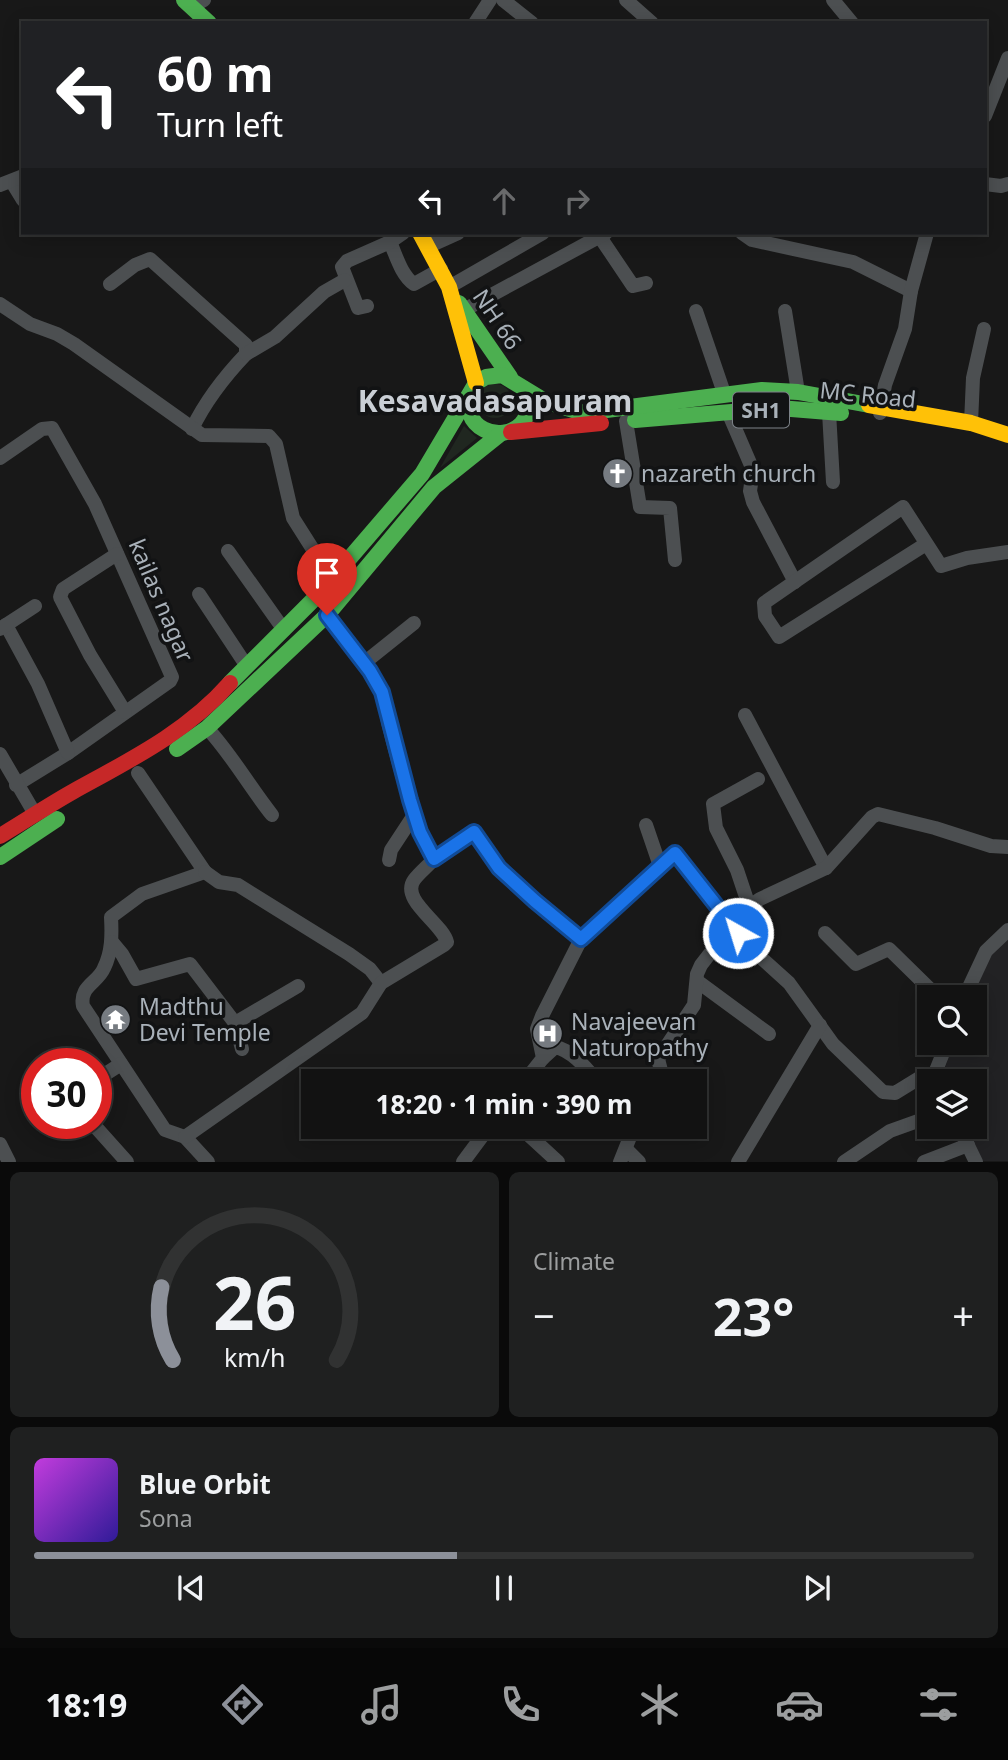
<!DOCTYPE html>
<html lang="en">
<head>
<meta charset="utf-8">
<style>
  :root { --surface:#121212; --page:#1f2020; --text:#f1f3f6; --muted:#9c9e9f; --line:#313232; --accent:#8c9099 }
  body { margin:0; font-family:"Noto Sans",sans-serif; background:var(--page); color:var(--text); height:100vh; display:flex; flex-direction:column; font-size:26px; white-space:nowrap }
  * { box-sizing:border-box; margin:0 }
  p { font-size:23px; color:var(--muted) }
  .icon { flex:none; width:38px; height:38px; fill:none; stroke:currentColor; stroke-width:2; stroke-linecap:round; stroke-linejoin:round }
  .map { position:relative; height:1162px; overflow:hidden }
  .details { display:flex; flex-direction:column; gap:10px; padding:10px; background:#0a0a0a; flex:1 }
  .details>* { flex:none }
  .banner { position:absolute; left:21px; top:21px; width:966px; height:214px; border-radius:0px; box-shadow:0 4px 18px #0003,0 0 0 2px var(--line); background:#202124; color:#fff; overflow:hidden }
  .buttons { position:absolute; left:917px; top:985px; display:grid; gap:14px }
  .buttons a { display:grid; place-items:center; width:70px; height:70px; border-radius:0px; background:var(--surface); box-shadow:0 4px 18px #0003,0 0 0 2px var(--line); font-size:35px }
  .speed { position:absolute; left:21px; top:1048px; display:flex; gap:14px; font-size:35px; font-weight:700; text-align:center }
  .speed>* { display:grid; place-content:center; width:91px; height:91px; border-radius:50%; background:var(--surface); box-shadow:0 4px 18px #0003,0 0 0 2px var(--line); line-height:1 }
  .speed .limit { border:10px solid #d22; background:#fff; color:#111 }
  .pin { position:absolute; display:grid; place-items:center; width:60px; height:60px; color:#fff; margin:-72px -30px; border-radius:50% 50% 50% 0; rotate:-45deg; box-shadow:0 0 7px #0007 }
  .pin .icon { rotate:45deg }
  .me { position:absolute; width:77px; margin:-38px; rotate:321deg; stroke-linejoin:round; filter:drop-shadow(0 0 5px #0008) }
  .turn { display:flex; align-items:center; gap:24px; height:147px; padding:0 21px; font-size:32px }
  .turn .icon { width:91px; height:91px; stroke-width:2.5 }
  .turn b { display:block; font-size:49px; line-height:60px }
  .lanes { display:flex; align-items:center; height:66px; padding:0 21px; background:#0003; justify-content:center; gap:35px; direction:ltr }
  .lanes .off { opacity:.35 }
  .big { font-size:52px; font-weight:700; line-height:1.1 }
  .details .tile { flex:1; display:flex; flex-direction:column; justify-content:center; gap:10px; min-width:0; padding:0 24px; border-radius:10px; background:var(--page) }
  .details .dial { align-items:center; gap:0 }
  .dial svg { height:182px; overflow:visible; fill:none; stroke:var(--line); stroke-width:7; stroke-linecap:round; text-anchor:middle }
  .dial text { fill:var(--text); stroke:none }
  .song { display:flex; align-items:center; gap:21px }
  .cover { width:84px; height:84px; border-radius:10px; background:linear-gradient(135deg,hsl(290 70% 55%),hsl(250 70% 35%)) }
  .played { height:7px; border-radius:4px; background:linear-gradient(90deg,var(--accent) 45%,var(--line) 45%) }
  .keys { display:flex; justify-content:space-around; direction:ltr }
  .heat { display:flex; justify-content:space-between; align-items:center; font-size:38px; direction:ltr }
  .details .tiles { flex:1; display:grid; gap:10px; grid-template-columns:1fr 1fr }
  .tile:last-child { grid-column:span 2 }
  .trip { position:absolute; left:301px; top:1069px; width:406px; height:70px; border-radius:0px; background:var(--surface); box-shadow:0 4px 18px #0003,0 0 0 2px var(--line); font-weight:700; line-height:70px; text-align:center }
  .tab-bar { display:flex; height:112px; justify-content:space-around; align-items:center; background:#070707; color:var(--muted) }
  .tab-bar .icon { width:49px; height:49px }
  .tab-bar .selected { color:var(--accent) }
  .tab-bar b { font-size:32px; color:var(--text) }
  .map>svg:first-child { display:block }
  .built { fill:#222224 }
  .green { fill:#202720 }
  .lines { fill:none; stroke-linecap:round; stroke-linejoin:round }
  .street { stroke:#4c4f51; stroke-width:14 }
  .fast { stroke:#4caf50; stroke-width:16 }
  .slow { stroke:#ffc107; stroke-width:16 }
  .jam { stroke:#c62828; stroke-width:16 }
  .route-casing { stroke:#114b97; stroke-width:18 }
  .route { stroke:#1a73e8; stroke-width:12 }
  .labels { text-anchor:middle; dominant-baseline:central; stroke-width:7; stroke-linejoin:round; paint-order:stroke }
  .shield { fill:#121314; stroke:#7c8288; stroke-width:2 }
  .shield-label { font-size:21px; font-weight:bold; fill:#a9b1b9 }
  .street-label { font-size:23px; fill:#a9b1b9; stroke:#121314 }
  .poi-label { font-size:23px; fill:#a9b1b9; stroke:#121314; text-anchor:start }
  .district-label { font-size:30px; font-weight:bold; fill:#cacfd5; stroke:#121314 }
</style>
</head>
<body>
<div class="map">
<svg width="1008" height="1162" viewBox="0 0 1008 1162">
  <rect width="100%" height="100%" fill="#181818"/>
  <path class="built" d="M1008,938V1161H981L963,1127H975V1082H942L943,1073L954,1043H975V998L973,997L986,959Z"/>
  <g class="green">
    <circle cx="495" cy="401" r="17"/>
    <path d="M464,426L477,438L440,468Z"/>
  </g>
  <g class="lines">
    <g class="street">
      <path d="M503,0L532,23"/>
      <path d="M626,0L652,23"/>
      <path d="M833,0L852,23"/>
      <path d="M192,7L204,0"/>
      <path d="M475,23L490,0"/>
      <path d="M985,116L1008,58"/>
      <path d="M12,182L23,200"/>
      <path d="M985,184L1001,186L1008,184"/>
      <path d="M0,185L23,176"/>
      <path d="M742,233L752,240L853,262L911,291"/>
      <path d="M600,237L633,286L646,283"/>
      <path d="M390,242C396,255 401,275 414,284L441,269"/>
      <path d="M427,247L458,233"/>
      <path d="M110,284L135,265L150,259L246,345V354C224,377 206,400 192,429"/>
      <path d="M449,287L543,233"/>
      <path d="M0,304L30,324L57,334L74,344L202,435L269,436L276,444L293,518L312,548L336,574"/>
      <path d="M367,306L358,308L342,267L347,261L390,242L403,233"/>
      <path d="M464,310L606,233"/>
      <path d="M696,311L724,393"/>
      <path d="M785,311L798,392"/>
      <path d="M246,354L275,337L324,292L345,280"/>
      <path d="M728,412L753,470L750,491L753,502L795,582"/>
      <path d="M829,412L833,482"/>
      <path d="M880,413L885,385L905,329L911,291L927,233"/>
      <path d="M626,421L640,507L670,508L675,560"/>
      <path d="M971,423L973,378L984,329"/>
      <path d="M0,458L42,429L52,428L95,504L172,677L170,681L68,753L16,785"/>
      <path d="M926,544L779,637L765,616L764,603L903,507L941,566L967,558L1008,552"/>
      <path d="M228,551L284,630"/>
      <path d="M117,554L63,589L60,597L90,655L125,712"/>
      <path d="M199,594L246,665"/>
      <path d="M327,615C345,639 368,662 381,690C386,701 386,715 389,726C401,772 412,818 434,859L474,832L499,868L535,901L581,939L542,1016L537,1029L543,1058L524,1082"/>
      <path d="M6,625L38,684L68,753"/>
      <path d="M0,629L35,606"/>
      <path d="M364,663L414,623"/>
      <path d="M745,715L826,868"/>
      <path d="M207,728C232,755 249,786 272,815"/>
      <path d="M0,754L35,814"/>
      <path d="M138,773L205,872L142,894L111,917C112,935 112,952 104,968C98,983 79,986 83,1006L165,1130L185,1137L208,1162"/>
      <path d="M646,825L660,866"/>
      <path d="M389,860L391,850L414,815"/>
      <path d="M205,872L219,882L238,885L349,954L370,969L381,983"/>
      <path d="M749,906L737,870L716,828L713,804L758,779"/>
      <path d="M825,933L856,964L889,949L939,998"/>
      <path d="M581,939L675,853L748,946L789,983L833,1044L883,1092L895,1093L921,1077L935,1073"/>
      <path d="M112,942L122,954L136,979L190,964L235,1023L242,1049"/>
      <path d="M697,981L769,1034"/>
      <path d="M964,998L986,951L1008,930"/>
      <path d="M235,1023L298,986"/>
      <path d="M543,1058L555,1047C572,1050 587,1069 598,1082"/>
      <path d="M96,1080L121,1064"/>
      <path d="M936,1080L935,1073L947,1043"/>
      <path d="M664,1082L658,1059L694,1005L697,974L701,965L715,947L728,921L760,899L826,868L872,817L878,814L935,828L991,846L1008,847"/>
      <path d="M93,1124L127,1162"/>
      <path d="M520,1127L558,1162"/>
      <path d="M959,1127L976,1162"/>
      <path d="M185,1137L362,1013L381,983L444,945L447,942C442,923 400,900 414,880C419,873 428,866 434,859"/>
      <path d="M0,1144L9,1162"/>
      <path d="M626,1149L639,1162"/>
      <path d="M463,1162L489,1127"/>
      <path d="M620,1162L634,1127"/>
      <path d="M738,1162L820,1025"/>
      <path d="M844,1162L890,1131L929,1117"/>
      <path d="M924,1162L968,1145"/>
    </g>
    <g class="fast">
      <path d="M184,0L209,23"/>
      <path d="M459,303L510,377"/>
      <path d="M468,398C469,403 469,410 470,414C481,443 529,438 528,405C528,400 525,394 524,389"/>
      <path d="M635,420L779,408L841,413"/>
      <path d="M230,683L318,595L422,474L476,383L486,377L502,375L545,401L583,413L762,390L798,392L869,405"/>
      <path d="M177,749L207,728L327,615L434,487L499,435"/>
      <path d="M0,857L57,819"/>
    </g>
    <g class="slow">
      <path d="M420,233L449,287L476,383"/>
      <path d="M869,405L971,423L1008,435"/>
    </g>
    <g class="jam">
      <path d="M511,432L601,423"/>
      <path d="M0,836C25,821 49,805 74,791C130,760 187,732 230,683"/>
    </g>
  </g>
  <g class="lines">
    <defs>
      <path id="route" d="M327,615L370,671L382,692L410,800L420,832L434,859L474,832L499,868L535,901L581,939L675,853L738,933"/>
    </defs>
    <use href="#route" class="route-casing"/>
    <use href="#route" class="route"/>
  </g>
  <defs>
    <symbol id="church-disc" viewBox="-11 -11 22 22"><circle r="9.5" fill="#767b81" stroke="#121314"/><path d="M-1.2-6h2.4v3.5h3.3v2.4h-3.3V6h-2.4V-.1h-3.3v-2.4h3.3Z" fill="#fff"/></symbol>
    <symbol id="temple-disc" viewBox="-11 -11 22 22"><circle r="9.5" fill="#767b81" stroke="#121314"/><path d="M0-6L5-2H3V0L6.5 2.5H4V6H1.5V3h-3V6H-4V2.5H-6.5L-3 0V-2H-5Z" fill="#fff"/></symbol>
    <symbol id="hospital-disc" viewBox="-11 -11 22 22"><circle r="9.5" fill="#767b81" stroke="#121314"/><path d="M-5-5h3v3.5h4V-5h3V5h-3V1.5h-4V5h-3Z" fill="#fff"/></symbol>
  </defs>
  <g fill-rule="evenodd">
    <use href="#church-disc" x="600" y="456" width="35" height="35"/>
    <use href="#temple-disc" x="98" y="1002" width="35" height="35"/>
    <use href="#hospital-disc" x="530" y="1016" width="35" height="35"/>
  </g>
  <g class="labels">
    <rect class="shield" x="733" y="392.5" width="56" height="35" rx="5"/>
    <g class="shield-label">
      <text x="761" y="410">SH1</text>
    </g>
    <g class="street-label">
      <text transform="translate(498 319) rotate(56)">NH 66</text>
      <text transform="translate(868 394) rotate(6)">MC Road</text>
      <text transform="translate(162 600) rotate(67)">kailas nagar</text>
    </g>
    <g class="poi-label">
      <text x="641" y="473">nazareth church</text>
      <text x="139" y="1006">Madthu<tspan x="139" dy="26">Devi Temple</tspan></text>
      <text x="571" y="1021">Navajeevan<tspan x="571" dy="26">Naturopathy</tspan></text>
    </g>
    <g class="district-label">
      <text x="495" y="400">Kesavadasapuram</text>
    </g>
  </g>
</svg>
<div class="buttons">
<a><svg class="icon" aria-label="search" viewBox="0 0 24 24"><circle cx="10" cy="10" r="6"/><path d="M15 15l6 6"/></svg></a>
<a><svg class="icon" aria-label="layers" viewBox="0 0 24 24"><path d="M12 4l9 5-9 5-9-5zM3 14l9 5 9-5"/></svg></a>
</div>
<div class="speed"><div class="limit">30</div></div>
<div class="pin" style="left:327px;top:615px;background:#d93025"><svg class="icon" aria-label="arrive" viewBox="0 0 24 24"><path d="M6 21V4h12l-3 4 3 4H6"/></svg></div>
<svg class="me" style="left:738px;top:933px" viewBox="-20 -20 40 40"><circle r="17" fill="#1a73e8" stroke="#fff" stroke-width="3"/><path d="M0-11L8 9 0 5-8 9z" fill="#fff"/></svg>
<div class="trip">18:20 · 1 min · 390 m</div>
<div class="banner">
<div class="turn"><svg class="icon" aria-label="left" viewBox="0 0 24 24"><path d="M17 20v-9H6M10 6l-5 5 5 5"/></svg><div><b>60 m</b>Turn left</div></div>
<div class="lanes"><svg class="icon" aria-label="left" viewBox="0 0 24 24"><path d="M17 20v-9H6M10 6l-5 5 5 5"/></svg><svg class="icon off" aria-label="ahead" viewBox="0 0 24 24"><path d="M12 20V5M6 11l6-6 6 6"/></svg><svg class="icon off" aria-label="right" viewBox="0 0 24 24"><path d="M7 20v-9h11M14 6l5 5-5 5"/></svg></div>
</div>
</div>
<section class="details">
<div class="tiles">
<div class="tile dial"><svg viewBox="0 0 100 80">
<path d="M14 69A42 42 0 1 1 86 69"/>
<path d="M14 69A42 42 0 0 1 9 37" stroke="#8c9099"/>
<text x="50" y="56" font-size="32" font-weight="700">26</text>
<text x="50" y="72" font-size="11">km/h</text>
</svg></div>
<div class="tile"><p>Climate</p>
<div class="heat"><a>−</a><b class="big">23°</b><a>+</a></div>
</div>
<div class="tile">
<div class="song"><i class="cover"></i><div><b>Blue Orbit</b><p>Sona</p></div></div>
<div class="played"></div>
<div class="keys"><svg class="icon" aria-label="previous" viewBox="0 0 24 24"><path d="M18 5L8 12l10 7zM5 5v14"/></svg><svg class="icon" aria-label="pause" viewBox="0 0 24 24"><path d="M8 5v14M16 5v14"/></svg><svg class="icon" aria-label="next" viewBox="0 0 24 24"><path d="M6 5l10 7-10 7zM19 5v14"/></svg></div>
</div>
</div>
</section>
<nav class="tab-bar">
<b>18:19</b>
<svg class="icon selected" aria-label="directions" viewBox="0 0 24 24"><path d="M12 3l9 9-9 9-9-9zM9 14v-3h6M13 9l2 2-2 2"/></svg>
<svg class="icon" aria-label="music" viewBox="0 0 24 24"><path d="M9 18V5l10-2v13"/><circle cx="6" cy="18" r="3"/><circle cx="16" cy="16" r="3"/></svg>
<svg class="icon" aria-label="phone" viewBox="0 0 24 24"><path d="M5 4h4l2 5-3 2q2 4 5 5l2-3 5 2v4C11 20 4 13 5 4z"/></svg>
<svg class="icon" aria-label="climate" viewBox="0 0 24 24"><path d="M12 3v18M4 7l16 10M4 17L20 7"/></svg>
<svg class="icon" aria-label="car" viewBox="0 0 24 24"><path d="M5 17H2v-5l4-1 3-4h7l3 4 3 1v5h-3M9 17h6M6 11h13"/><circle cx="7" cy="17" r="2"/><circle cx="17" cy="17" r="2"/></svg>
<svg class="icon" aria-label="filters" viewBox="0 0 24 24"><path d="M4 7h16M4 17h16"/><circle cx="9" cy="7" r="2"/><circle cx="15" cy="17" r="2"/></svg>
</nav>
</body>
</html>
